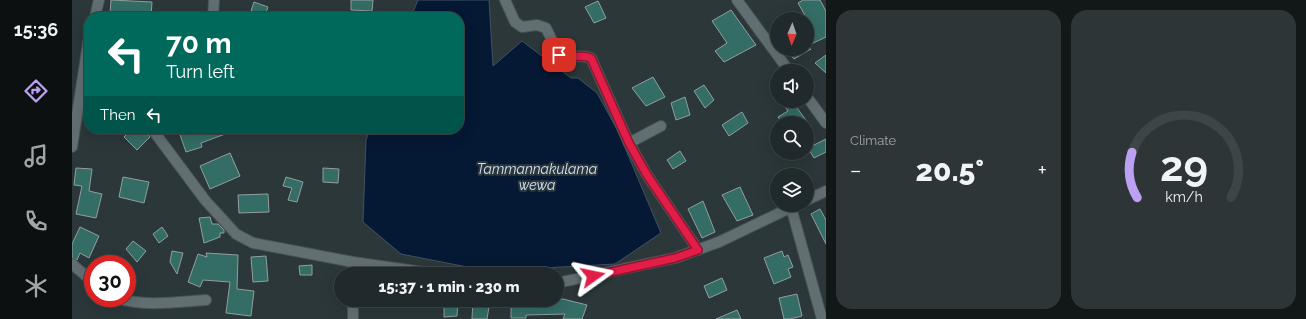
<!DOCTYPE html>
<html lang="en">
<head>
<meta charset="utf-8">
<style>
  :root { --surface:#20292b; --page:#2d3537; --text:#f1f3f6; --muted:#a2a6a9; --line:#3d4547; --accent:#bca0f2 }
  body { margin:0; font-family:Raleway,sans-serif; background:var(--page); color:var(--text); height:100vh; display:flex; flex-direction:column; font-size:15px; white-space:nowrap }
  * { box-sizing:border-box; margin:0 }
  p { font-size:13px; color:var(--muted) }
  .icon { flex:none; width:22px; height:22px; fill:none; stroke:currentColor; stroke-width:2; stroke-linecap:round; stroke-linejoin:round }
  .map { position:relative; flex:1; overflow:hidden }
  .drawer { display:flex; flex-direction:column; gap:10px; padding:10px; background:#121718; width:480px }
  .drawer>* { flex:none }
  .guide { position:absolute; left:12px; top:12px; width:380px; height:122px; border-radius:16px; box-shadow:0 4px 16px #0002,0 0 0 1px var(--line); background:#00695c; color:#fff; overflow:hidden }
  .needle { width:26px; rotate:182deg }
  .tools { position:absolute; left:698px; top:12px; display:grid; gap:8px }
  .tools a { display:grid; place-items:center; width:44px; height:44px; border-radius:50%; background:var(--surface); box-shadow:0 4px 16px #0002,0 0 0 1px var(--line); font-size:20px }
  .speed { position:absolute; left:12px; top:255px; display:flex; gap:8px; font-size:20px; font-weight:700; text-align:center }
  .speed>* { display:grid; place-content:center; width:52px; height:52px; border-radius:50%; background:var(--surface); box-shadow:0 4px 16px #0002,0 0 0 1px var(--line); line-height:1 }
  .speed .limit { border:6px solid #d22; background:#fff; color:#111 }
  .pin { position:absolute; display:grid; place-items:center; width:34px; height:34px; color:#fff; margin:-17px; border-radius:8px; box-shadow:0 2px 6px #0006 }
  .me { position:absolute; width:44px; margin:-22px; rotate:78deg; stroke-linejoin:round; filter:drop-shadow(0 0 3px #0008) }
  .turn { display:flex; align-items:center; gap:14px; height:84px; padding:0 16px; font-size:18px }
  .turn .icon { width:52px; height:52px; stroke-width:2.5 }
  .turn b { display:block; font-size:28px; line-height:34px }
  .then { display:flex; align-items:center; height:38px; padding:0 16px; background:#0003; gap:8px; font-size:15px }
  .big { font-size:30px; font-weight:800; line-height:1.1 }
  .drawer .widget { flex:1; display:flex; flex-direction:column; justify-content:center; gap:6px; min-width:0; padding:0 14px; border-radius:16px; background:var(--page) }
  .drawer .dial { align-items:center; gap:0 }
  .dial svg { height:104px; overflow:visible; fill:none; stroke:var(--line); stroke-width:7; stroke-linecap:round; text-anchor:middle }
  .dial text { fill:var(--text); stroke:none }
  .heat { display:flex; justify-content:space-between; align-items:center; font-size:22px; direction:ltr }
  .drawer .tiles { flex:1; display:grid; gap:10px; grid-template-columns:repeat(2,1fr) }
  .trip { position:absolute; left:262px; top:267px; width:230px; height:40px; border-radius:20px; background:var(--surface); box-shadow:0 4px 16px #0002,0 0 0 1px var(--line); font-weight:800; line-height:40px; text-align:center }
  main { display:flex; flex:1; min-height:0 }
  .tabs { display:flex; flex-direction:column; width:72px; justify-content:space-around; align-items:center; background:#0d1011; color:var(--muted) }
  .tabs .icon { width:28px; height:28px }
  .tabs .current { color:var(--accent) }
  .tabs b { font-size:18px; color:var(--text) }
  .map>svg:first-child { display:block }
  .water { fill:#051834; stroke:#425266 }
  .building { fill:#346c66; stroke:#919f9d }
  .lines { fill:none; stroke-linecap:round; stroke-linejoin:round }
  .minor-casing { stroke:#485254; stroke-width:12 }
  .minor { stroke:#626f72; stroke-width:10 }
  .route-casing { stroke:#92132f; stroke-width:10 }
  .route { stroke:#e11d48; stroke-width:7 }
  .labels { text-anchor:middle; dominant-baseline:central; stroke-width:4; stroke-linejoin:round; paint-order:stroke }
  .water-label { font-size:14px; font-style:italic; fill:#d1e1f8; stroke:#2b3739 }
</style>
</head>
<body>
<main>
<nav class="tabs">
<b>15:36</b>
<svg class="icon current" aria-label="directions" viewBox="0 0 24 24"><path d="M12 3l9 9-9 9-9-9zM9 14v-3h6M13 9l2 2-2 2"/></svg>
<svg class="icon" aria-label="music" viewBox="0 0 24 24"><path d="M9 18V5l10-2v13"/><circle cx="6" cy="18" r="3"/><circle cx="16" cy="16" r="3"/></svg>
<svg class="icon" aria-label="phone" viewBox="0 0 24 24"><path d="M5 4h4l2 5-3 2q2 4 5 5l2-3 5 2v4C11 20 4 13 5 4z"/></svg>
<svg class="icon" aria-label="climate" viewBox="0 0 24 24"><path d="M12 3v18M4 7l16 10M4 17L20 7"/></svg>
</nav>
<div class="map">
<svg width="754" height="319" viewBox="0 0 754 319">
  <rect width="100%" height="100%" fill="#2b3739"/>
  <path class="water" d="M346,0H417L421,66L450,41L499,78H506L525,93L546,131L589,233L543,264L416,271L329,254L291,222L294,140L298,129H387V17H339Z"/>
  <g class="building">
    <path d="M39,0L80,2L79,17H60V16L38,13Z"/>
    <path d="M279,0H301L300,11L279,10Z"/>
    <path d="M731,0H748L754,11V37L735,46V19L726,3Z"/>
    <path d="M526,1L534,18L522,23L513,7Z"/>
    <path d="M182,2L196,7L193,15L179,11Z"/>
    <path d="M659,10L684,45L652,62L643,51L655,43L640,21Z"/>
    <path d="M714,49H739L722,59Z"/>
    <path d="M754,55V73L743,63Z"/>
    <path d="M581,77L593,97L574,106L560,88Z"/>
    <path d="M632,85L642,100L633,108L622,91Z"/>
    <path d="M613,97L618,115L604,120L599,103Z"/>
    <path d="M709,101H720L736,123H710L706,117L716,111Z"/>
    <path d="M670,112L676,123L657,136L650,125Z"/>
    <path d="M60,129H72L78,137L65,150L52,137Z"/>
    <path d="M106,129H164V130L129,143L130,147L114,152Z"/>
    <path d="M754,139V152L742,158L736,148Z"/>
    <path d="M608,151L614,161L601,169L595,160Z"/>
    <path d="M158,153L168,176L138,189L128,166Z"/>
    <path d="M4,168L20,169L17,191L30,194L24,218L4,214L10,186L2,185Z"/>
    <path d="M251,168L267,169L266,183L251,182Z"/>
    <path d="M51,177L77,182L72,203L47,197Z"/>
    <path d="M214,177L231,182L225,202L216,200L220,188L211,186Z"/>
    <path d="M668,187L681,215L665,221L650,195Z"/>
    <path d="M196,194L197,212L167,213L166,195Z"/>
    <path d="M631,201L643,232L630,238L616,209Z"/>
    <path d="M748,209L754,220V244L739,214Z"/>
    <path d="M138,217L140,224H146L152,230V233H148V237L132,243L127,218Z"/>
    <path d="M8,227L27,236L17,258L8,253L5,260L0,258V244Z"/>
    <path d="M90,227L96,236L87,243L81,234Z"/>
    <path d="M61,241L74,251L65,262L54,249Z"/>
    <path d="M100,251L111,253L105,274L98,262Z"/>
    <path d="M710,251L712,257L716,255L721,267L716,269L719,277L702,284L692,258Z"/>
    <path d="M134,253L166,255L165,289L182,291L179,316L154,313L158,282L131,280L128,287L116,282L126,254L135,257Z"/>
    <path d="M194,256L196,281L181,282L179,257Z"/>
    <path d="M240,265V275H228L227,266Z"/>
    <path d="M650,278L655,290L637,298L632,286Z"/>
    <path d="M725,294L730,316L718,319H712L707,298Z"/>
    <path d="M491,299L515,305L510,319H491L493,314L454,315V318H439V305H463V302Z"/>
    <path d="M372,300H386L385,316L372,317Z"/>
    <path d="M401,300L418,301L415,319H400Z"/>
    <path d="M665,310L669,319H644Z"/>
  </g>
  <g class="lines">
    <defs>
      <g id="minor">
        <path d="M433,0L443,22L450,27L465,25L474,28L487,55C499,60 507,53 519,58L557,143L575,175L626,250"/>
        <path d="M665,0L717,71"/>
        <path d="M23,17L27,0"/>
        <path d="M141,17L142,0"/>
        <path d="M735,97L754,123"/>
        <path d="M80,129L133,200L164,234L181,243L281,262L365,274"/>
        <path d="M557,143L589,126"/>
        <path d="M0,147L17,37"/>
        <path d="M735,200L754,191"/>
        <path d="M719,207L750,319"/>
        <path d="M0,264L21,282"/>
        <path d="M281,274V262"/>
        <path d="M485,283L603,258L647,242L724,205"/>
        <path d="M44,298C73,307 104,302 134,300"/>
        <path d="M281,319V300"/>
      </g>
    </defs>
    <use href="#minor" class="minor-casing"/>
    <use href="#minor" class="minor"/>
  </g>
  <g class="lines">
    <defs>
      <path id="route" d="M487,55C499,60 507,53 519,58L557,143L575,175L626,250L603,258L521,276"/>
    </defs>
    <use href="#route" class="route-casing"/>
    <use href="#route" class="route"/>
  </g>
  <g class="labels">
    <g class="water-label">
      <text x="465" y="169">Tammannakulama<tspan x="465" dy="16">wewa</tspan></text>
    </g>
  </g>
</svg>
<div class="tools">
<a><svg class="needle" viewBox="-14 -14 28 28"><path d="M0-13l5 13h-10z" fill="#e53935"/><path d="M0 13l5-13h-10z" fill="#a2a6a9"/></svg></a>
<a><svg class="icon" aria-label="sound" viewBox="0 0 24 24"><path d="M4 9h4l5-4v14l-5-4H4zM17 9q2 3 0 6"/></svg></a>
<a><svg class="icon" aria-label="search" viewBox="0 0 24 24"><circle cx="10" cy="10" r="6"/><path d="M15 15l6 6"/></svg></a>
<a><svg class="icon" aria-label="layers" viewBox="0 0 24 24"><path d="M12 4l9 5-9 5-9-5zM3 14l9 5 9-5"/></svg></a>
</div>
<div class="speed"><div class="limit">30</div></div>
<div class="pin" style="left:487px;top:55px;background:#d93025"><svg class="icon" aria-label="arrive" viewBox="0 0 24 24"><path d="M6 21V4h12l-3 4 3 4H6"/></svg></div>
<svg class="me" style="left:521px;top:276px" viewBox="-20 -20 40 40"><path d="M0-17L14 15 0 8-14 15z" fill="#e11d48" stroke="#fff" stroke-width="4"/></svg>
<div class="trip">15:37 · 1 min · 230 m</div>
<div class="guide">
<div class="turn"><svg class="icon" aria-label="left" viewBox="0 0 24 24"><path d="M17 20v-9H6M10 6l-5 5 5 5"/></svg><div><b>70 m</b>Turn left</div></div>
<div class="then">Then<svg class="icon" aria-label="left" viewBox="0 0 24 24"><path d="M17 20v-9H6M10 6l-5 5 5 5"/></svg></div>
</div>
</div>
<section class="drawer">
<div class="tiles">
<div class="widget"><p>Climate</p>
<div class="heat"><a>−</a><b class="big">20.5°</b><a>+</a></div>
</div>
<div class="widget dial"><svg viewBox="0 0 100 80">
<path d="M14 69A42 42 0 1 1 86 69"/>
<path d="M14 69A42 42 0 0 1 10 34" stroke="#bca0f2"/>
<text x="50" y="56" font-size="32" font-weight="700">29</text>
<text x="50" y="72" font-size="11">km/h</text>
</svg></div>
</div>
</section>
</main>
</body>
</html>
